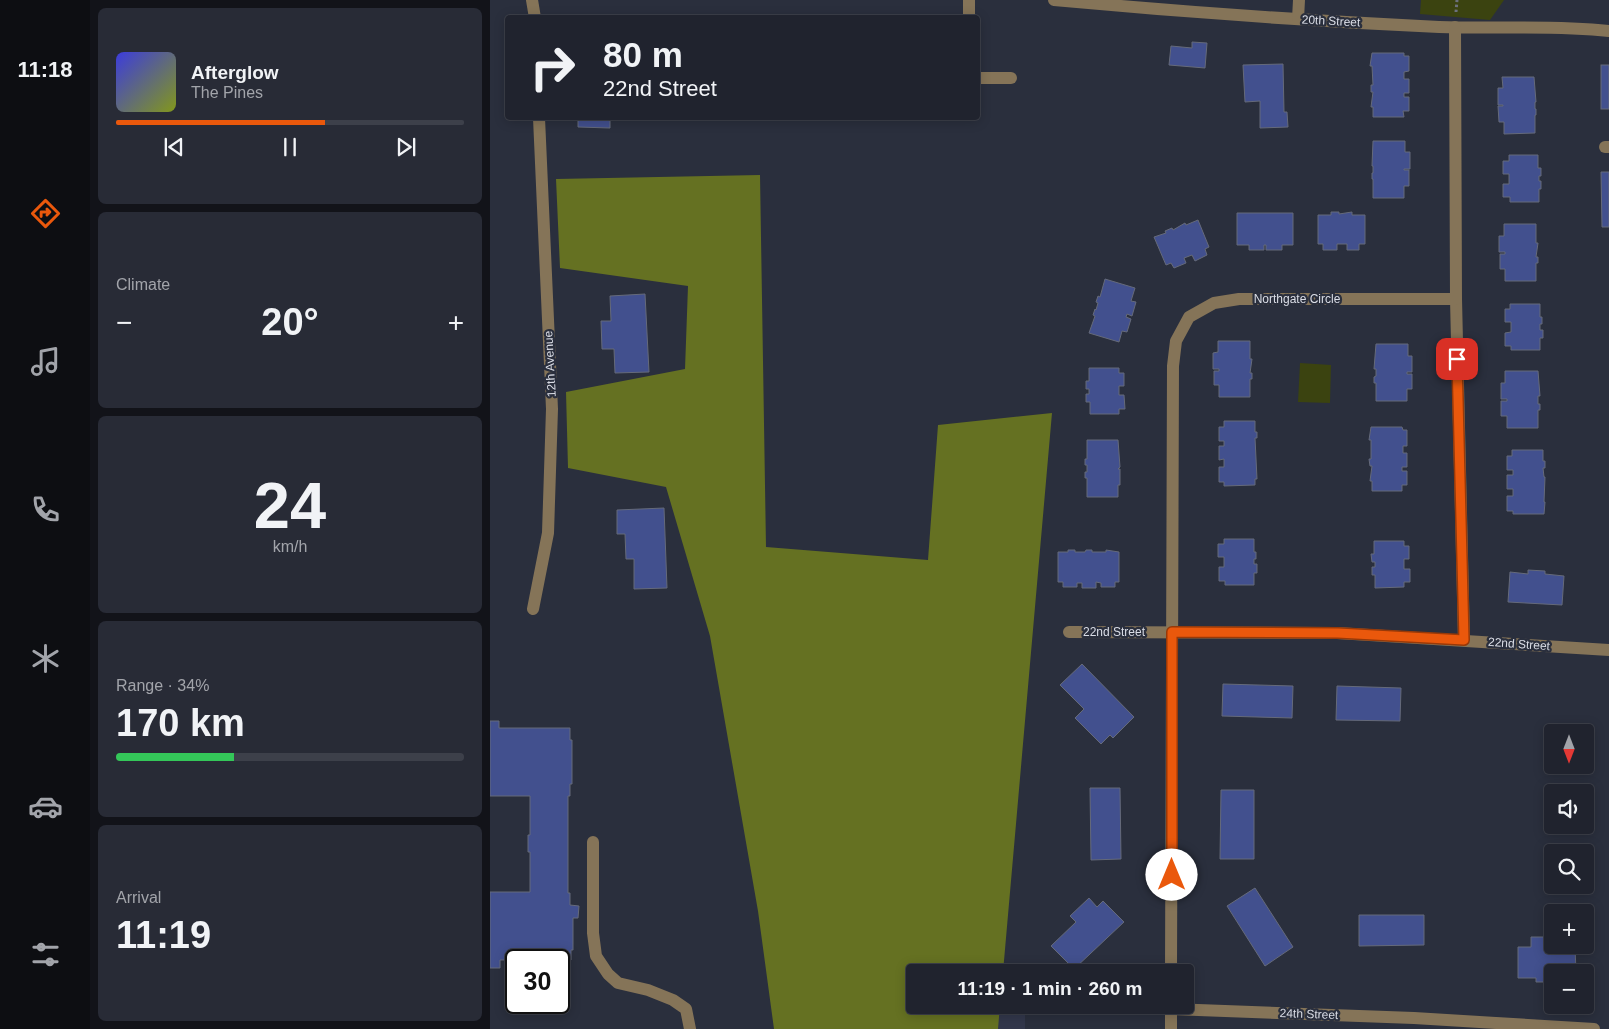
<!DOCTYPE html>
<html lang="en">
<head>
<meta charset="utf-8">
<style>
  :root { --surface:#20232e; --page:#282b36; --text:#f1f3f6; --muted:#a2a4aa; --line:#3d404a; --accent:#ea580c }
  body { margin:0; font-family:Helvetica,sans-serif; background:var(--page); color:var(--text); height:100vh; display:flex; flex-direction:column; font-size:19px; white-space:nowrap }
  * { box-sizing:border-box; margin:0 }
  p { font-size:16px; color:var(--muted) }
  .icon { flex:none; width:28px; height:28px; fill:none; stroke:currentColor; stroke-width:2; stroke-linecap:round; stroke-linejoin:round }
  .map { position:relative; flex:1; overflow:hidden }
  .details { display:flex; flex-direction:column; gap:8px; padding:8px; background:#121319; width:400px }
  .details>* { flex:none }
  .top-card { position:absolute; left:15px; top:15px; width:475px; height:105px; border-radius:5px; box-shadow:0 2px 12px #0003,0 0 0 1px var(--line); background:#20232e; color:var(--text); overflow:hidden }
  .needle { width:32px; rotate:180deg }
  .tools { position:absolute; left:1054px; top:724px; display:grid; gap:10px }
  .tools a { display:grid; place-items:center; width:50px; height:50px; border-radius:5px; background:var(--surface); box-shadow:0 2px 12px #0003,0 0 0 1px var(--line); font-size:25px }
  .speed { position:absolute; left:15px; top:949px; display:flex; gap:10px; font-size:25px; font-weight:700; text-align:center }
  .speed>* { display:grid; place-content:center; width:65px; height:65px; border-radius:50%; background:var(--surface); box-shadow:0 2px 12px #0003,0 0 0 1px var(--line); line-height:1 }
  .speed .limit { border:2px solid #111; border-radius:8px; background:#fff; color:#111 }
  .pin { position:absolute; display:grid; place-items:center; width:42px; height:42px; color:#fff; margin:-21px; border-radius:10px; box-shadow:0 2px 8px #0006 }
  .me { position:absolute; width:55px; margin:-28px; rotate:0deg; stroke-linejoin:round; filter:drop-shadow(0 0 4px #0008) }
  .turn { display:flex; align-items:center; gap:18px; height:105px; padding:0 15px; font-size:22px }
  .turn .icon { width:65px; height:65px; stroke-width:2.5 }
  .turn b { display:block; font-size:35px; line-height:42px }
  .big { font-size:38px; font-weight:800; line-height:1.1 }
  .details .widget { flex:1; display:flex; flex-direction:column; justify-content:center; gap:8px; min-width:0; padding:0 18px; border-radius:8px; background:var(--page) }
  .details .dial { align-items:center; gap:0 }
  .dial b { font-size:65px; line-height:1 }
  .song { display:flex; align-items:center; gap:15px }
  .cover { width:60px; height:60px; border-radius:8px; background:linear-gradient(135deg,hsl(240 70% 55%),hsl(70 70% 35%)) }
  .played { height:5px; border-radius:2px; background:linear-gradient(90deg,var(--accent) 60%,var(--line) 60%) }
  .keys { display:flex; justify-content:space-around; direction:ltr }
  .heat { display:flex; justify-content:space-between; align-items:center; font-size:28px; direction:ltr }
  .charge { height:8px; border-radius:4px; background:linear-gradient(90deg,#34c759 34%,var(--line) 0) }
  .trip { position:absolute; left:416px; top:964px; width:288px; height:50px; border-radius:5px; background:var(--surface); box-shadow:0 2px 12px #0003,0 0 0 1px var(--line); font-weight:800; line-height:50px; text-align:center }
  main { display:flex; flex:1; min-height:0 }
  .menu { display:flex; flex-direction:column; width:90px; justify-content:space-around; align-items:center; background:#0d0e12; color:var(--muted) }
  .menu .icon { width:35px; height:35px }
  .menu .selected { color:var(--accent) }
  .menu b { font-size:22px; color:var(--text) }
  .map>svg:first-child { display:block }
  .built { fill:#32374b }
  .green { fill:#3b4310 }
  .forest { fill:#657122 }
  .building { fill:#42508e; stroke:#656a7a }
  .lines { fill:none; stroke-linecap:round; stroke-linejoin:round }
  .path { stroke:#6d717d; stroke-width:3; stroke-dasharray:2.5 2.5; stroke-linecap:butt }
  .minor { stroke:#857458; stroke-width:12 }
  .route-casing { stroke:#983908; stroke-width:12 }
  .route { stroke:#ea580c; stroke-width:9 }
  .labels { text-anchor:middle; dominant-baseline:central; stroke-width:4.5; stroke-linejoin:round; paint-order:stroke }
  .street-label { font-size:12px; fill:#dadde6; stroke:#2a2f3d }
</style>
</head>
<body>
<main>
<nav class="menu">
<b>11:18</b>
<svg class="icon selected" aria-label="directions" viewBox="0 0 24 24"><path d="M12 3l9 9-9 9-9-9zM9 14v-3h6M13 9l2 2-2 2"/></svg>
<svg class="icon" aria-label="music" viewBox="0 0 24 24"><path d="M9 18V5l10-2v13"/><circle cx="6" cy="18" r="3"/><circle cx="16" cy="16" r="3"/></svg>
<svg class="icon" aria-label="phone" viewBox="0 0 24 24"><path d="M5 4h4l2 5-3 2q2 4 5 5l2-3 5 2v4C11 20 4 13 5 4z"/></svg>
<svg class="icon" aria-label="climate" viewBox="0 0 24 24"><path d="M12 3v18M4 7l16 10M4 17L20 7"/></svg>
<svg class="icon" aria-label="car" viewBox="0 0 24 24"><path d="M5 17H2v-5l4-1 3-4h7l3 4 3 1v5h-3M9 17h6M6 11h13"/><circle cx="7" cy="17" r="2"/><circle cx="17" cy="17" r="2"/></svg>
<svg class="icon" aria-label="filters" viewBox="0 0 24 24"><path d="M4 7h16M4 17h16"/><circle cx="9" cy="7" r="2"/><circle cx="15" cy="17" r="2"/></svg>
</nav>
<section class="details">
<div class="widget">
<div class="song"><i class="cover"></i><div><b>Afterglow</b><p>The Pines</p></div></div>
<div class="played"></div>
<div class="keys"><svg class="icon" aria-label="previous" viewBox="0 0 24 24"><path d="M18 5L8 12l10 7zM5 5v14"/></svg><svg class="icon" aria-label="pause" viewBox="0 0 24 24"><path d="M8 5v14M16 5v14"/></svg><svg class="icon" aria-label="next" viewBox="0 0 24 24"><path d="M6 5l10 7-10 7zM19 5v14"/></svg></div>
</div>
<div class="widget"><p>Climate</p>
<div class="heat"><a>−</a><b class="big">20°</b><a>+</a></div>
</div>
<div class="widget dial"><b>24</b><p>km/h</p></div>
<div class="widget"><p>Range · 34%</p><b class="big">170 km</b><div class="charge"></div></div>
<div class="widget"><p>Arrival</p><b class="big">11:19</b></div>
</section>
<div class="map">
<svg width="1119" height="1029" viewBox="0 0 1119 1029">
  <rect width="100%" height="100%" fill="#2a2f3d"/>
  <path class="built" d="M535,1008V1029H283Z"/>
  <g class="green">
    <path d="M931,0H1014L1000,20L930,14Z"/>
    <path d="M810,363L841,365L840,403L808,402Z"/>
  </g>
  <path class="forest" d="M270,175L276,547L438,560L448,425L562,413L513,972H425V1005H510L508,1029H284L268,911L220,636L176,487L78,468L76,392L195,369L198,286L70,268L66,179Z"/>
  <g class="building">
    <path d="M702,42L717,43L715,68L679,65L681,46L702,48Z"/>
    <path d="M882,53H914V56H919V71L914,72V79H919V93H914V97H919V111H913L914,117H883V107H881L883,92H881V85H883L882,66H880Z"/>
    <path d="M793,64L794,112H797L798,127L770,128V101L755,102L753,65Z"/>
    <rect x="1111" y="65" width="8" height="44"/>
    <path d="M1012,77H1044L1046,102H1045V109H1046V115H1045V133L1014,134V122H1009L1008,106H1013V105H1008V88H1013Z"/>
    <path d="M88,118H120V128L88,127Z"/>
    <path d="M883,141H915V152H920V169H914V170H919V186H914V198H883V179H882V173H883V166H882Z"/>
    <path d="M1019,155H1048V168H1051V176H1049V181H1051V189H1049V202H1020V197H1013V184H1019V174H1013V161H1019Z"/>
    <path d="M1111,172H1119V227H1112Z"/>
    <path d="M841,212H849V214L862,212V215H875V244H869V250H857V244H847V250H833V244H828V215H841Z"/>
    <path d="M747,213H803V245H792V250H776V245H774V250H759V245H747Z"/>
    <path d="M708,220L719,247L715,249L717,255L705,261L702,255L694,258L696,263L684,268L681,263L676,265L664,237L676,233L675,231L682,228L683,230L695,223L696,225Z"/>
    <path d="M1014,224H1046V243H1048L1046,257H1048V263H1046V281H1015V269H1010V254H1015V252H1009V236H1014Z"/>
    <path d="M615,279L645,288L641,301L646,302L642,316L637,314L636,317L641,319L637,332L632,331L629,342L599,333L605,316L603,315L605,309L606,310L608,303L606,302L608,296L610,297Z"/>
    <path d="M155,294L159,372L125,373L124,349H112L111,321H121L120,296Z"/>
    <path d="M1020,304H1050V317H1052V324H1050V330H1053V338H1050V350H1021V346H1015V333L1021,332V322H1015V309H1020Z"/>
    <path d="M728,341H760V359H762L760,373H762V379H760V397H729V385H724V371H729V369H723V353L728,352Z"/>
    <path d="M886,344H918V356H922V372H917V374H922V389H917V401H886V383H884V377L886,376V369H884Z"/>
    <path d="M599,368H629V373H634V386H629V395H634L635,409H629V414H600V402H596V394H599V389H596V381H599Z"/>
    <path d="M1015,371H1048L1050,396H1048V404H1050V410H1048V428H1017V416H1011V401H1017V399H1011V383H1015Z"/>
    <path d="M734,421H765V432H767V438H765L767,479H765V485L734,486V482H729V467H734V459L729,460V446H734V441H729V427H734Z"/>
    <path d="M881,427H912L913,430H917V446H913V453H917V467H912V471H917V485H912V491H882V481H880L882,466H880L879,459H881V440H879Z"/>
    <path d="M597,440H628L630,467L628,469H630V485H628V497H597V478H595V472H597V465H595V459H597Z"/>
    <path d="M1022,450H1053V461H1055V468H1053L1054,477H1055L1054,502H1055L1054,514H1023V511H1017V496H1023V489H1017V475H1023V470H1017V456H1022Z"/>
    <path d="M174,508L177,588L144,589V559H136L135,534H127V510Z"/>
    <path d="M734,539H764V552H766V559H764V564H767V573H764V585H735V581H729V567H734V557H728V544H734Z"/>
    <path d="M884,541H914V546H919V559H914V569H920V582H914V587L885,588V575H882V567H885V562H882L881,554H884Z"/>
    <path d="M578,550H585V552H595L596,550H602V552H616V550L629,552V582H625V587H611V583L606,582V588H592V583H587V587H573V582H568V552H578Z"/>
    <path d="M1038,570L1055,571V574L1074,576L1072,605L1018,602L1020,572L1038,574Z"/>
    <path d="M592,664L644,717L623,738L620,735L611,744L585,718L594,709L570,685Z"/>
    <path d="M733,684L803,686L802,718L732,716Z"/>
    <path d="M847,686L911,688L910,721L846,720Z"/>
    <path d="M0,721H9V728H80V740H82V784H80V796H78V893H80V905L89,906L88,918H83V950H81V960H10V968H0V892H40V852H38V835H40V796H0Z"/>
    <path d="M600,788H630L631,859L601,860Z"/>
    <path d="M731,790H764V859H730Z"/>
    <path d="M765,888L803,947L775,966L737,906Z"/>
    <path d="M599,898L607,907L613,901L634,922L584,969L561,946L586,922L580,916Z"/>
    <path d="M869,915H934V945L869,946Z"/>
    <path d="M1041,937H1061V948L1085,947L1086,972H1062V982H1046V978H1028V947H1041Z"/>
  </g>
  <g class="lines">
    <path class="path" d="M966,12L967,0"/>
    <g class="minor">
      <path d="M42,0L45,18"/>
      <path d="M479,0V18"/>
      <path d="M564,0C692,12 821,21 949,27C1006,29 1062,25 1119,31"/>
      <path d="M808,19L809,0"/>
      <path d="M488,78H521"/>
      <path d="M1115,147H1119"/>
      <path d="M966,299L974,640"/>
      <path d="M43,609L58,533L62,409L49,118"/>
      <path d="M579,632L847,633L1119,650"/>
      <path d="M103,842V933L106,956L118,974L128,983L158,990L183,1000L196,1009L200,1029"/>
      <path d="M681,972L683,366L686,341L699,317L724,303L749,299H966L965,27"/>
      <path d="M681,1005V1029"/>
      <path d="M535,1008L681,1009L924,1018L1104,1029"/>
    </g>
  </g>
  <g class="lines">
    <defs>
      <path id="route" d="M682,875V632L848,633L974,640L967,359"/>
    </defs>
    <use href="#route" class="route-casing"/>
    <use href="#route" class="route"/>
  </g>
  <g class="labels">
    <g class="street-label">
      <text transform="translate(841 21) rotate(3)">20th Street</text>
      <text x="807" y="299">Northgate Circle</text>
      <text transform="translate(60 364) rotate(-93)">12th Avenue</text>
      <text x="624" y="632">22nd Street</text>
      <text transform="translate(1029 644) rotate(4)">22nd Street</text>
      <text transform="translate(819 1014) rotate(2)">24th Street</text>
    </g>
  </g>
</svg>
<div class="tools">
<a><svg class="needle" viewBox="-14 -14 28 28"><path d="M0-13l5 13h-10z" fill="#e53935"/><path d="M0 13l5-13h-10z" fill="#a2a4aa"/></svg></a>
<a><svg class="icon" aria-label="sound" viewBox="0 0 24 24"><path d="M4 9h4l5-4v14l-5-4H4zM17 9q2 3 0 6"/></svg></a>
<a><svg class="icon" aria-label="search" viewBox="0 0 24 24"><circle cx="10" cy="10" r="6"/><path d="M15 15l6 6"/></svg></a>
<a>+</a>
<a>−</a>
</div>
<div class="speed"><div class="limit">30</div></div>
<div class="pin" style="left:967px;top:359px;background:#d93025"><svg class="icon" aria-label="arrive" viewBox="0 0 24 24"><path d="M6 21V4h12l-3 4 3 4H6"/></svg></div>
<svg class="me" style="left:682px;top:875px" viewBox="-20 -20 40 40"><circle r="19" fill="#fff"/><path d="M0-13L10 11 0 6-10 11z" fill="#ea580c"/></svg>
<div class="trip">11:19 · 1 min · 260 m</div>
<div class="top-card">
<div class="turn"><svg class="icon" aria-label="right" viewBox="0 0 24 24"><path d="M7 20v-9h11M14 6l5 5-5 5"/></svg><div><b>80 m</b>22nd Street</div></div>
</div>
</div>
</main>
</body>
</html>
